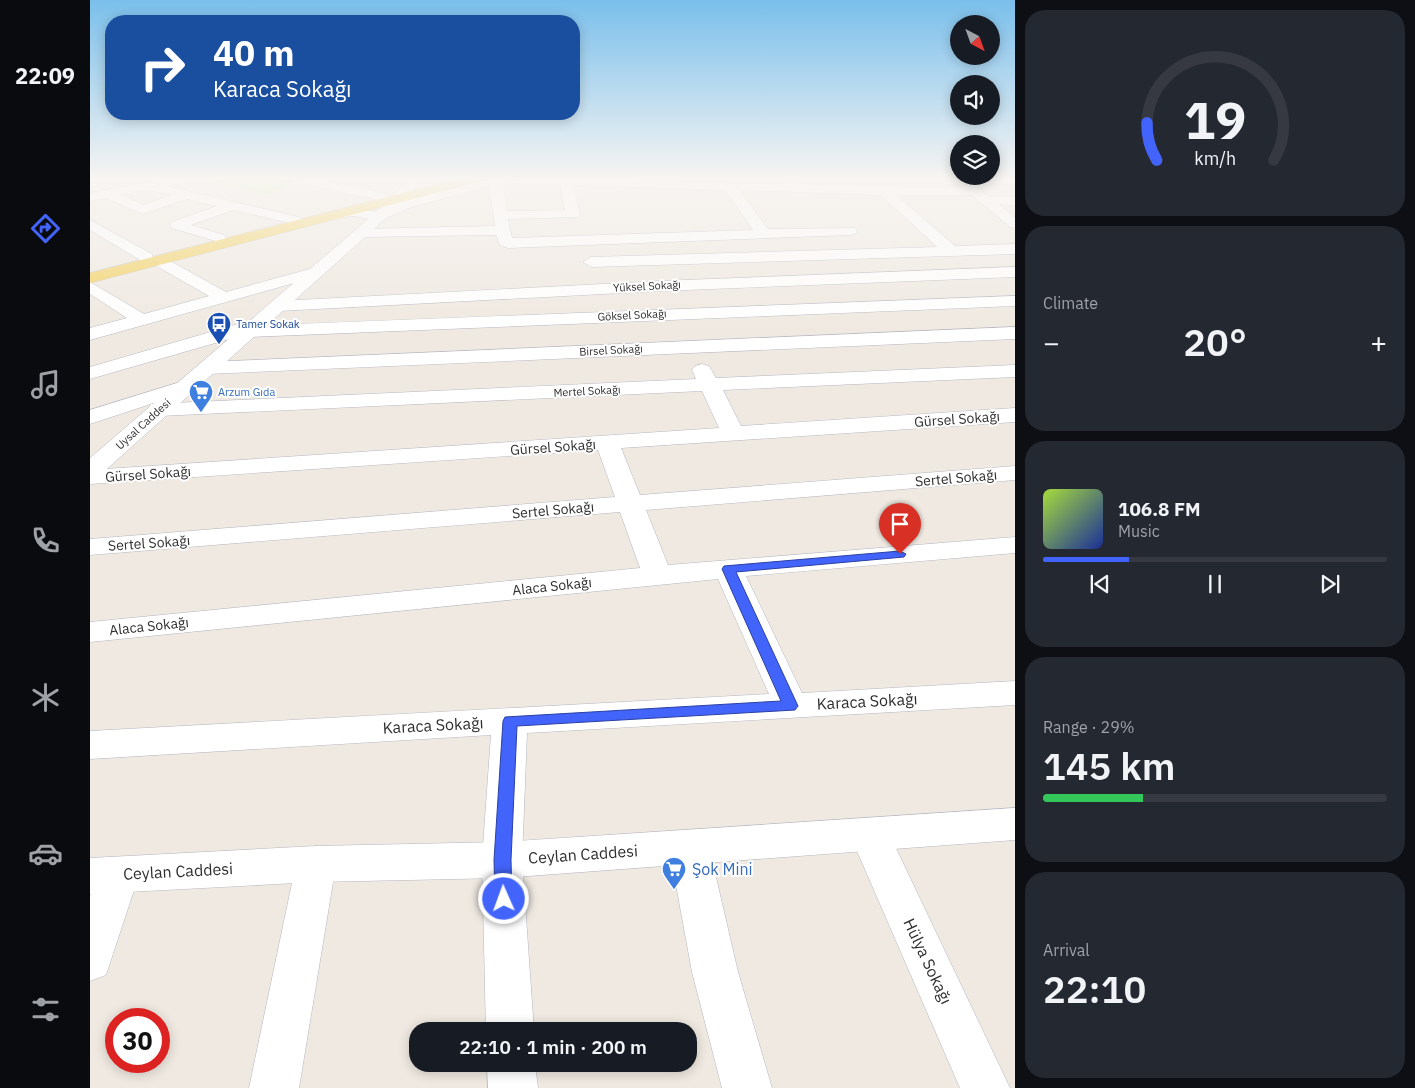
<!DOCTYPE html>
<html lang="en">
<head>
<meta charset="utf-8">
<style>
  :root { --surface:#171b24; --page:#242831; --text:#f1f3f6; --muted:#9ea1a6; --line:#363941; --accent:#4264fb }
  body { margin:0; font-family:"IBM Plex Sans",sans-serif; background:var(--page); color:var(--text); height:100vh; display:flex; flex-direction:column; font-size:19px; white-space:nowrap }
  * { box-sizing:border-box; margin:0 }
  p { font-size:16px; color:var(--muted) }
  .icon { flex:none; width:28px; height:28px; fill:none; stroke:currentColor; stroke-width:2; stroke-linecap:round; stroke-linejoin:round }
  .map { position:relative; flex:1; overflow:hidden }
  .sheet { display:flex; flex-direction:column; gap:10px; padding:10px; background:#0d0f14; width:400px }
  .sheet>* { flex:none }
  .guide { position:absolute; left:15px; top:15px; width:475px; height:105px; border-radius:20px; box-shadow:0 2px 12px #0003; background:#1a4fa0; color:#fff; overflow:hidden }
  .needle { width:32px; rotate:139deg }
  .controls { position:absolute; left:860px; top:15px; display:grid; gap:10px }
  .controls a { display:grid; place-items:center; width:50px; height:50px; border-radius:50%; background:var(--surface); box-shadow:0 2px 12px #0003; font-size:25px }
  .speed { position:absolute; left:15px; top:1008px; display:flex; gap:10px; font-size:25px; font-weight:700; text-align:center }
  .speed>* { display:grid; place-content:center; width:65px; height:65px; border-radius:50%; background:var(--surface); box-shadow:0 2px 12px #0003; line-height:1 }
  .speed .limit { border:8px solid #d22; background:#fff; color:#111 }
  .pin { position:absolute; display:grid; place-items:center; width:42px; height:42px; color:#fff; margin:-51px -21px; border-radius:50% 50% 50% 0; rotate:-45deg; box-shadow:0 0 5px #0007 }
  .pin .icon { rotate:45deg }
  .me { position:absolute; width:55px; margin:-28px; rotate:358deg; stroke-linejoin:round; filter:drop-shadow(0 0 4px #0008) }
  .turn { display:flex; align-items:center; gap:18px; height:105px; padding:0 25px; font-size:22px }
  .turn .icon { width:65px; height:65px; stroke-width:2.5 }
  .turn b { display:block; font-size:35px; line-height:42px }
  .big { font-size:38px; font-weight:600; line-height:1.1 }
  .sheet .card { flex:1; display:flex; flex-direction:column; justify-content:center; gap:8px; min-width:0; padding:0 18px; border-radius:20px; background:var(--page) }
  .sheet .dial { align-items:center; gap:0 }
  .dial svg { height:130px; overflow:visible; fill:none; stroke:var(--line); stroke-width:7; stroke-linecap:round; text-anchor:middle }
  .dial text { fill:var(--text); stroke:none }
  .song { display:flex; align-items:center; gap:15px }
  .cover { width:60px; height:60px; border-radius:8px; background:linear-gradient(135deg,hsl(80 70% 55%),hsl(230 70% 35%)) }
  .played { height:5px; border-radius:2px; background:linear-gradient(90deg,var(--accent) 25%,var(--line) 25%) }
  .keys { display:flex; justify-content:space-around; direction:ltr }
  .heat { display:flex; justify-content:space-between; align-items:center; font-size:28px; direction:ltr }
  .charge { height:8px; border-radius:4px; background:linear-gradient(90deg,#34c759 29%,var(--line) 0) }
  .trip { position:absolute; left:319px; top:1022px; width:288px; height:50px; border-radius:20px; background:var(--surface); box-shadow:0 2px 12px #0003; font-weight:600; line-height:50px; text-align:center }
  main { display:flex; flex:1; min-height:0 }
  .tabs { display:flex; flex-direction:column; width:90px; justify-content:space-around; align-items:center; background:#090b0e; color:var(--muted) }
  .tabs .icon { width:35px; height:35px }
  .tabs .selected { color:var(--accent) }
  .tabs b { font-size:22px; color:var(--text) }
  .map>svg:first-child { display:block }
  .pitch { fill:#c9ec9a }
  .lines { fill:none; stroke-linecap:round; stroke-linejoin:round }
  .street-casing { stroke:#b4b7c1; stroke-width:1 }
  .secondary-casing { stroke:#b4b7c1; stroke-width:1 }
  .primary-casing { stroke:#c9c9c9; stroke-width:1 }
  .street { fill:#fff; fill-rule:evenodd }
  .secondary { fill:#fff; fill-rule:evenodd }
  .primary { fill:#f2d163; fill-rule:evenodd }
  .route { fill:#4264fb; stroke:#2b41a3 }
  .labels { text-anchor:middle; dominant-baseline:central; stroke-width:4; stroke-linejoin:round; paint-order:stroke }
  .far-street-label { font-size:11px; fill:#2e2e2e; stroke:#fff }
  .far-transit-label { font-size:11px; fill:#164399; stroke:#fff; text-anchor:start }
  .far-shop-label { font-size:11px; fill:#366cbe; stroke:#fff; text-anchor:start }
  .street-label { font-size:14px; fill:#2e2e2e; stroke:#fff }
  .near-street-label { font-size:16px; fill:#2e2e2e; stroke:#fff }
  .near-shop-label { font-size:16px; fill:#366cbe; stroke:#fff; text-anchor:start }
</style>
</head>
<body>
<main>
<nav class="tabs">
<b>22:09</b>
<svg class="icon selected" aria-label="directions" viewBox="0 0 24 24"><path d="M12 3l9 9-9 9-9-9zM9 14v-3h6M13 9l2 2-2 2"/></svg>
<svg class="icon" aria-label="music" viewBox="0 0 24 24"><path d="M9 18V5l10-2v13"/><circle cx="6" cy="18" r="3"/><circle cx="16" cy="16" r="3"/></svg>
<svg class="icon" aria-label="phone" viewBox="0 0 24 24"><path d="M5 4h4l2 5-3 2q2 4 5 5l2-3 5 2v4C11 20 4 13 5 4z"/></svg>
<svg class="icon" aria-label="climate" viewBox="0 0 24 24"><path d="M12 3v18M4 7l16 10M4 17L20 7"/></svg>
<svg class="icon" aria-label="car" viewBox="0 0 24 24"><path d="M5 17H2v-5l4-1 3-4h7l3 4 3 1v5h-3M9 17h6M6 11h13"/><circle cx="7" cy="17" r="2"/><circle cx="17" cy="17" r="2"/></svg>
<svg class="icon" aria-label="filters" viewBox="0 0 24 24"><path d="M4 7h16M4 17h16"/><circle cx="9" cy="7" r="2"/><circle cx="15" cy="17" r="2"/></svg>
</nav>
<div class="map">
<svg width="925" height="1088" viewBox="0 0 925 1088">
  <rect width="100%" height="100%" fill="#efe9e1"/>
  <path class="pitch" d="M134,177H187L212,182L178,194L117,183Z"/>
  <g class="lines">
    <defs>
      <g id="street">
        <path d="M83,177H110L108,180L76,186L209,217L211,220L204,224L143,210L101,225L134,235L136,238L134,241L129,242L82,228L80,225L82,222L127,206L97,199L53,214L16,198L0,201V193ZM58,190L82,195L54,205L31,195Z"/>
        <path d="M194,177H219L293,193L300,197L293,201L200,181Z"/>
        <path d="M404,177L885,188L890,189L892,192L890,195H806L865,246L925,244V254L501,267L493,262L501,257L847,247L791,195L649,190L678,229L765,228L767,231L765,234L760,235L418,248L410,245L406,235L271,237L264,233L271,229L405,226L399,186L322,207L289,221L264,216L252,217L245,213L247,210L264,208L287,212L312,201ZM412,183L470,185L475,210L417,211ZM483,185L635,190L663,230L422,238L418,219L488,217L490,214Z"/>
        <path d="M865,177H925V184H869L865,183L863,180Z"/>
        <path d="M898,197H925V205L893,204L891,201Z"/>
        <path d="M0,220L62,254L63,258H75L136,292L227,267L235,272L233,275L0,340V328L37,318L0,294V282L54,314L119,296L63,264L62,260H50L0,230Z"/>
        <path d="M925,267V277L570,291L189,311L183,310L180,306L183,302L189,301L570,281Z"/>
        <path d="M925,296V306L160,337L153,335L0,379V367L169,318L176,320L178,325Z"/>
        <path d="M925,327V339L117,374L110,372L107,368L110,364L117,362Z"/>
        <path d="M612,364L619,366L626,378L925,365V377L633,390L651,426L925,408V422L531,448L550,495L925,466V480L556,510L578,565L925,537V553L656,576L712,693L925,681V705L437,733L432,860L444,1031H396L392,860L401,735L0,759V731L679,694L628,579L0,642V622L550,568L530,512L0,555V539L525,497L508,450L0,484V470L629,428L612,391L69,416L61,414L58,409L61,404L606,379L602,370L605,366Z"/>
        <path d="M87,383L94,385L98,389L94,393L0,424V410Z"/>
        <path d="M780,818L794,823L920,1088H870L760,835L766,823Z"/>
        <path d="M599,830L613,835L619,847L648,972L682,1088H632L602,972L579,847L585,835Z"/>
        <path d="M226,846L240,852L246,864L209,1088H159L206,864L212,852Z"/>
        <path d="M28,857L43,862L49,875L16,975L0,981V896L13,862Z"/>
        <path d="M397,1064H445L448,1088H398Z"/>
      </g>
      <g id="secondary">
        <path d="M322,177H336L294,220L9,476L0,478V458L284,214Z"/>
        <path d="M860,177H874L925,217V228L920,227Z"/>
        <path d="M925,808V840L412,878L226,882L0,894V858L226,846L412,842Z"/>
      </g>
      <path id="primary" d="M376,177H398L396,180L0,283V273Z"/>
    </defs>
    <use href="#street" class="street-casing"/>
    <use href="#secondary" class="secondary-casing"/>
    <use href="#primary" class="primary-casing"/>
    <use href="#street" class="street"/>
    <use href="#secondary" class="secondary"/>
    <use href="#primary" class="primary"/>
  </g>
  <linearGradient id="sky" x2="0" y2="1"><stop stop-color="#7abfeb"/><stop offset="0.54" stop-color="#f8f5f2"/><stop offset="1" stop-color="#f8f5f2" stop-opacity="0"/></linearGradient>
  <rect width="925" height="330" fill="url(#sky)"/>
  <path class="route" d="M810,551L816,554L814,557L646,572L708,706L705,710L427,726L421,860L422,899L420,905L414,907L407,905L405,899L404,860L413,721L415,717L691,701L632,569L634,566Z"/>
  <defs>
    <symbol id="bus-pin" viewBox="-11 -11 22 30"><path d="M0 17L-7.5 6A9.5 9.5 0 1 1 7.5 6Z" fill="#1a4fb4" stroke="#fff"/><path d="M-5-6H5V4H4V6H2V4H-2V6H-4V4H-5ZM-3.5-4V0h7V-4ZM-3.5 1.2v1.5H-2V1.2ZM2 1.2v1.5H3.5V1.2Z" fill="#fff"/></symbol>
    <symbol id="supermarket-pin" viewBox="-11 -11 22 30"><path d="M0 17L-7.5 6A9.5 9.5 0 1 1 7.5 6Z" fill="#3f7fe0" stroke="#fff"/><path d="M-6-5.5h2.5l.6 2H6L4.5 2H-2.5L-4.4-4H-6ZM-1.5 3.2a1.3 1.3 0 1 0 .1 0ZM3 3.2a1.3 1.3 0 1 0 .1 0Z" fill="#fff"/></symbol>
  </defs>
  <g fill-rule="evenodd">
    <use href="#bus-pin" x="115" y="310" width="28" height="38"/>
    <use href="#supermarket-pin" x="97" y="378" width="28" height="38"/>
    <use href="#supermarket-pin" x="570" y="855" width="28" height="38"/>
  </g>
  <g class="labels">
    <g class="far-street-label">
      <text transform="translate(557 286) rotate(-3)">Yüksel Sokağı</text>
      <text transform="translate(542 315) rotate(-3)">Göksel Sokağı</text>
      <text transform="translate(521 350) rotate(-3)">Birsel Sokağı</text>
      <text transform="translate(497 391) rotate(-3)">Mertel Sokağı</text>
      <text transform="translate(53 424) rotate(-42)">Uysal Caddesi</text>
    </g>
    <g class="far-transit-label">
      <text x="146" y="324">Tamer Sokak</text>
    </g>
    <g class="far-shop-label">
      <text x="128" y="392">Arzum Gıda</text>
    </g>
    <g class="street-label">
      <text transform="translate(867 419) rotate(-4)">Gürsel Sokağı</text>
      <text transform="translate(463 447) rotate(-4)">Gürsel Sokağı</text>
      <text transform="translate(58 474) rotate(-4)">Gürsel Sokağı</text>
      <text transform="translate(866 478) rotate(-5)">Sertel Sokağı</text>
      <text transform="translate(463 510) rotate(-5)">Sertel Sokağı</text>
      <text transform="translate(59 543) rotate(-4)">Sertel Sokağı</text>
      <text transform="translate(462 586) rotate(-6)">Alaca Sokağı</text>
      <text transform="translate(59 626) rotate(-6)">Alaca Sokağı</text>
    </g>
    <g class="near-street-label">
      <text transform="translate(777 701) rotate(-3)">Karaca Sokağı</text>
      <text transform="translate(343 725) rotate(-3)">Karaca Sokağı</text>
      <text transform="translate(493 854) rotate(-4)">Ceylan Caddesi</text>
      <text transform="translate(88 871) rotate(-3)">Ceylan Caddesi</text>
      <text transform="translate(838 961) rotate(65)">Hülya Sokağı</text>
    </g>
    <g class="near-shop-label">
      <text x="602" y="869">Şok Mini</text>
    </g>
  </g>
</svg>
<div class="controls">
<a><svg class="needle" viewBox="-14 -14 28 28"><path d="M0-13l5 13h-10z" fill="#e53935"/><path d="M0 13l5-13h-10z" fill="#9ea1a6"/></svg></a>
<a><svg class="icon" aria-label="sound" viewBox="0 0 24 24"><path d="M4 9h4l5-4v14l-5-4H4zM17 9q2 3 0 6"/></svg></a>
<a><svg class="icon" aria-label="layers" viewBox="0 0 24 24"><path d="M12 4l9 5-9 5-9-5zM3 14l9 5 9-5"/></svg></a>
</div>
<div class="speed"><div class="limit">30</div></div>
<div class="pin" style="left:810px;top:554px;background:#d93025"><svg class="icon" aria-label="arrive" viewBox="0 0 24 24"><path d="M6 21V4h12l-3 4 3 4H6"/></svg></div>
<svg class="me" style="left:414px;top:899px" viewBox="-20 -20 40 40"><circle r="17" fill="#4264fb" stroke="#fff" stroke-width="3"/><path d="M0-11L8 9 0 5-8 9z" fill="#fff"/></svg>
<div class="trip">22:10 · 1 min · 200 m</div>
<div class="guide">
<div class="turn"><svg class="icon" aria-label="right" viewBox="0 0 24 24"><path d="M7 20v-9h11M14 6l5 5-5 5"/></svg><div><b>40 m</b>Karaca Sokağı</div></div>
</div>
</div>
<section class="sheet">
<div class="card dial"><svg viewBox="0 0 100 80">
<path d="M14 69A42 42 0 1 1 86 69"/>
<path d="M14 69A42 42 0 0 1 8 46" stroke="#4264fb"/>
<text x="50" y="56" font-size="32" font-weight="700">19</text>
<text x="50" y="72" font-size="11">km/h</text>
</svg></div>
<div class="card"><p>Climate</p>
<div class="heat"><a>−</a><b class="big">20°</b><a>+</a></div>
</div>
<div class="card">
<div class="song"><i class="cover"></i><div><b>106.8 FM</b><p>Music</p></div></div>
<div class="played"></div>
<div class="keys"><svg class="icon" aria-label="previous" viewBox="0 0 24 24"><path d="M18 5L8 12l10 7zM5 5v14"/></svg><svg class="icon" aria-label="pause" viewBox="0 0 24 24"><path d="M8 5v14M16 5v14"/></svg><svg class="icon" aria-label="next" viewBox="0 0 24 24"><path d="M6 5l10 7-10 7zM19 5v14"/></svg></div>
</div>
<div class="card"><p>Range · 29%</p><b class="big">145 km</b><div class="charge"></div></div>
<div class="card"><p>Arrival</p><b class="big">22:10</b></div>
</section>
</main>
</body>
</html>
